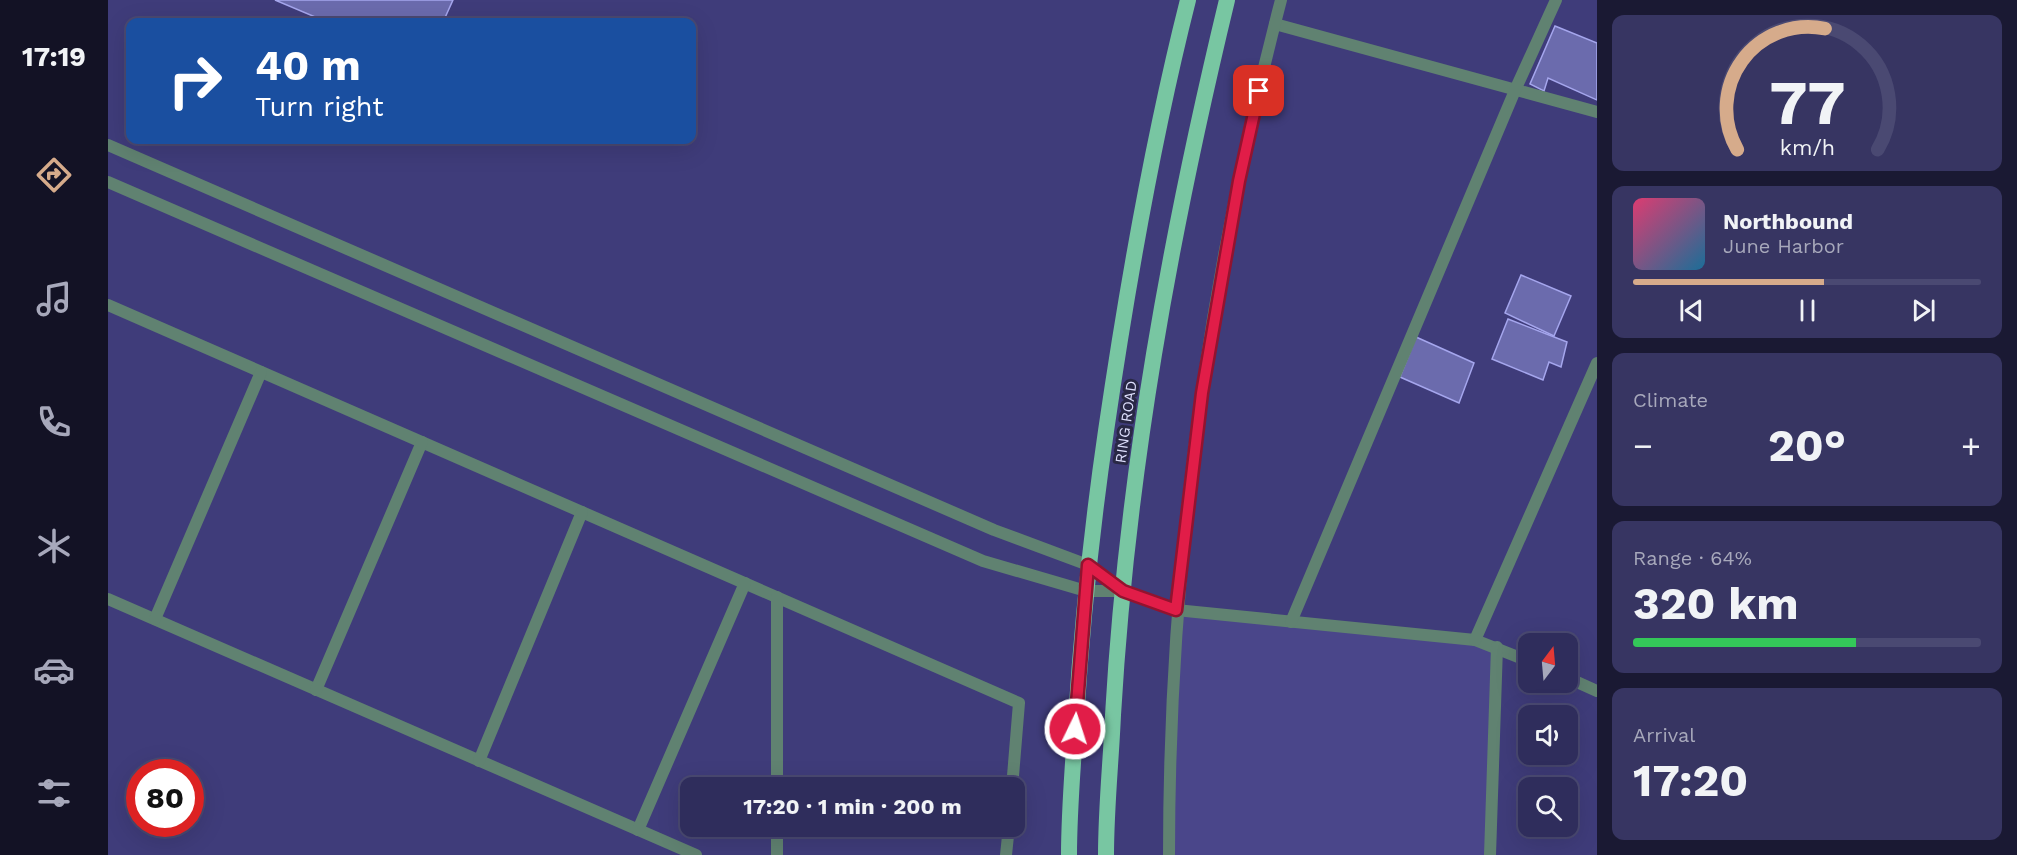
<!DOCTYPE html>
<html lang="en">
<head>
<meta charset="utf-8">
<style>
  :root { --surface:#2f2d5c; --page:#373562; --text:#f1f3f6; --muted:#a7a8bb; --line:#4a4972; --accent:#d6ab8b }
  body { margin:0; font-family:"Work Sans",sans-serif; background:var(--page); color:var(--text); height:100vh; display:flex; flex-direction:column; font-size:22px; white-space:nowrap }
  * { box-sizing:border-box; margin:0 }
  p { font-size:20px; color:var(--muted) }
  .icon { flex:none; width:33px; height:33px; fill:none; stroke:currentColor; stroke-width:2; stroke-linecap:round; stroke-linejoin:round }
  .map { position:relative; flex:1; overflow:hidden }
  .side { display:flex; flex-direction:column; gap:15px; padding:15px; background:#1a1933; width:420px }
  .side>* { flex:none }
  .guide { position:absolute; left:18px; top:18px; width:570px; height:126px; border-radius:12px; box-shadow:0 6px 24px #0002,0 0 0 2px var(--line); background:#1a4fa0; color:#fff; overflow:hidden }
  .needle { width:39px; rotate:16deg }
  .fabs { position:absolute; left:1410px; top:633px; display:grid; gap:12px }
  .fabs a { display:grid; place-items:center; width:60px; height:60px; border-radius:12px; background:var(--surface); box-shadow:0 6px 24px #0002,0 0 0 2px var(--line); font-size:30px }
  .speed { position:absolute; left:18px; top:759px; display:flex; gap:12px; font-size:30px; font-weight:700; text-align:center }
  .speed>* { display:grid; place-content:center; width:78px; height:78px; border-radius:50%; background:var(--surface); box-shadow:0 6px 24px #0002,0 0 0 2px var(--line); line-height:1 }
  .speed .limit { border:9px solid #d22; background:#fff; color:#111 }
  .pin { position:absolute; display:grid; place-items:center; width:51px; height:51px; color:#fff; margin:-26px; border-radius:12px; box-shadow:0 3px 9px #0006 }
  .me { position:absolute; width:66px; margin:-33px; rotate:4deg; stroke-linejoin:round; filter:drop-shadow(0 0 4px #0008) }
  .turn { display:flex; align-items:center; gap:21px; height:126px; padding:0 30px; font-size:27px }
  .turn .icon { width:78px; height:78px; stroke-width:2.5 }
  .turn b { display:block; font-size:42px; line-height:51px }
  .big { font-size:45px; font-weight:700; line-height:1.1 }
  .side .widget { flex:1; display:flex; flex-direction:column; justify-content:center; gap:9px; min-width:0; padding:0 21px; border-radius:12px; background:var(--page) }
  .side .dial { align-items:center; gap:0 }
  .dial svg { height:156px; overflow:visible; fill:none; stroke:var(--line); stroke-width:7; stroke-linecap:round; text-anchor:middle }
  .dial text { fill:var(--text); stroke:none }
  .song { display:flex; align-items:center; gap:18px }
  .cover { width:72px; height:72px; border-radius:9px; background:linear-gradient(135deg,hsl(340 70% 55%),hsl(200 70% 35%)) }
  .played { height:6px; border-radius:3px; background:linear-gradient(90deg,var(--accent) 55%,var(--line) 55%) }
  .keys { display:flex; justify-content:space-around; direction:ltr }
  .heat { display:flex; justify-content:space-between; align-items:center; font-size:33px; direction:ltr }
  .charge { height:9px; border-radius:4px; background:linear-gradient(90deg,#34c759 64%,var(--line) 0) }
  .trip { position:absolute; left:572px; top:777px; width:345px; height:60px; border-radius:12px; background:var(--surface); box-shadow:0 6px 24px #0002,0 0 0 2px var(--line); font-weight:700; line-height:60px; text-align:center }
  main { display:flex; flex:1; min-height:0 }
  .tabs { display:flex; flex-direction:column; width:108px; justify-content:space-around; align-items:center; background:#131225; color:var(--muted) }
  .tabs .icon { width:42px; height:42px }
  .tabs .active { color:var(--accent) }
  .tabs b { font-size:27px; color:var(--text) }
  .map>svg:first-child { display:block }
  .built { fill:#4a468a }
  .building { fill:#6b6bad; stroke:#a5a6ed; stroke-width:1.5 }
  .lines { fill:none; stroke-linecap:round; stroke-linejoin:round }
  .minor { stroke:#608271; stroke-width:12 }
  .trunk { stroke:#78c6a2; stroke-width:16 }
  .route-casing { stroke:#92132f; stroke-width:15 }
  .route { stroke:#e11d48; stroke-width:10 }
  .labels { text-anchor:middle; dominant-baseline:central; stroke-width:6; stroke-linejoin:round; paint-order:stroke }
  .street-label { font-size:15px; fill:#dddefc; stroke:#292845 }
</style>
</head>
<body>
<main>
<nav class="tabs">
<b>17:19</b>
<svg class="icon active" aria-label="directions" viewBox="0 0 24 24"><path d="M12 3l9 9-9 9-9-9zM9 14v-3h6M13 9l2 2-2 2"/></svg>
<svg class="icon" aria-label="music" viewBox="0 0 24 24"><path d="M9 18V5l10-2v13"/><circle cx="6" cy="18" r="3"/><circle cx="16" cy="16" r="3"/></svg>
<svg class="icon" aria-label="phone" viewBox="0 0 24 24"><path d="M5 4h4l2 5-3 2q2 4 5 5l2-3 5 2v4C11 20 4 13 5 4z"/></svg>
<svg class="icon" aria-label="climate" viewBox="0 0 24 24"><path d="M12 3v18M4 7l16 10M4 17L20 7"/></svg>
<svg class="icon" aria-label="car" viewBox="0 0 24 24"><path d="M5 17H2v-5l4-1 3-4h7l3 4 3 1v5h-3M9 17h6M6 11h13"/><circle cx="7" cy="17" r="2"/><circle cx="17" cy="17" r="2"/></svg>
<svg class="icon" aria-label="filters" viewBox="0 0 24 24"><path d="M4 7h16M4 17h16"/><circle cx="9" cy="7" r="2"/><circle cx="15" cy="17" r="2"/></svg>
</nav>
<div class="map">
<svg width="1489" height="855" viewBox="0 0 1489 855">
  <rect width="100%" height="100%" fill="#3f3c7a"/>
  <path class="built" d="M1068,610L1389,647L1382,855H1061Z"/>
  <g class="building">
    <path d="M167,0H345L335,22H219Z"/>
    <path d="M1447,26L1489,43V100L1440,78L1436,91L1422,84Z"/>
    <path d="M1413,275L1463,296L1446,336L1397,313Z"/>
    <path d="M1400,319L1459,342L1453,367L1441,362L1435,380L1384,359Z"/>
    <path d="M1308,337L1366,363L1351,403L1292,377Z"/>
  </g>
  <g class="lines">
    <g class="minor">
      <path d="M1167,24L1489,112"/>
      <path d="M0,145L886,530L980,565L1015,591H978L875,561L0,182"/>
      <path d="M0,305L911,703L904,788"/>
      <path d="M1015,591L1068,610L1367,640L1420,661"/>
      <path d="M669,597V788"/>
      <path d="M0,599L588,855"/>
      <path d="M47,619L153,372"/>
      <path d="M1183,622L1408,88L1448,0"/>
      <path d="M1367,640L1489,363"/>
      <path d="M1460,678L1489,691"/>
      <path d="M208,690L314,442"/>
      <path d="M371,761L474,512"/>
      <path d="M669,826V855"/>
      <path d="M530,830L637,583"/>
      <path d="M898,855L901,826"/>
      <path d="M1061,855C1061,568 1100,278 1173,0"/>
      <path d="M1382,855L1389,647"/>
    </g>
    <g class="trunk">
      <path d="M961,855C961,810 965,765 968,719C974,623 984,527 998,431C1019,287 1044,142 1080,0"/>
      <path d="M998,855C998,808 1003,761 1005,715C1019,472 1062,236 1119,0"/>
    </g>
  </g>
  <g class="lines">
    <defs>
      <path id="route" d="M967,729L980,565L1015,591L1068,610L1094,393L1131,181L1151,91"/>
    </defs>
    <use href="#route" class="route-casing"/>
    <use href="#route" class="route"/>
  </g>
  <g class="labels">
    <g class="street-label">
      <text transform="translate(1018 422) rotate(-82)">RING ROAD</text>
    </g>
  </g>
</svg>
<div class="fabs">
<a><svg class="needle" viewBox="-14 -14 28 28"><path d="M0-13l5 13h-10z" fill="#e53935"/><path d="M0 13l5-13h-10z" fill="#a7a8bb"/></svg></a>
<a><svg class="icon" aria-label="sound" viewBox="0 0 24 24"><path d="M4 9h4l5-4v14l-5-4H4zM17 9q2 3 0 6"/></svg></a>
<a><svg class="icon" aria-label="search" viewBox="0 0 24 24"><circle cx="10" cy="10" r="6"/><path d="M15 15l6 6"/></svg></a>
</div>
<div class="speed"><div class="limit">80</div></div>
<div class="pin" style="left:1151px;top:91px;background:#d93025"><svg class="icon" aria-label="arrive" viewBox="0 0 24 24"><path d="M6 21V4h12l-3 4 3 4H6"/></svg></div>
<svg class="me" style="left:967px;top:729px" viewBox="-20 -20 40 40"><circle r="17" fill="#e11d48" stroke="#fff" stroke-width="3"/><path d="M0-11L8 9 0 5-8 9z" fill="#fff"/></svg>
<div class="trip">17:20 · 1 min · 200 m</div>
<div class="guide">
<div class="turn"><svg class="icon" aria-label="right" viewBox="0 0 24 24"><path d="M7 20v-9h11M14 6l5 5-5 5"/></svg><div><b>40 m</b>Turn right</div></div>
</div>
</div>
<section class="side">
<div class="widget dial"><svg viewBox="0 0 100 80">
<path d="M14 69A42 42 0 1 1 86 69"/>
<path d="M14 69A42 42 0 0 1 59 7" stroke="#d6ab8b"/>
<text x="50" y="56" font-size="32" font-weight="700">77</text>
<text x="50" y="72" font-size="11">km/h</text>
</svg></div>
<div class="widget">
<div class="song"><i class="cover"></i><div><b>Northbound</b><p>June Harbor</p></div></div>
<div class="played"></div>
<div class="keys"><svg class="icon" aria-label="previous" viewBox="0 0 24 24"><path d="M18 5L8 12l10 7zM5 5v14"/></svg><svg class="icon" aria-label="pause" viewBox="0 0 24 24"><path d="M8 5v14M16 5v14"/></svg><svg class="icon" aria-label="next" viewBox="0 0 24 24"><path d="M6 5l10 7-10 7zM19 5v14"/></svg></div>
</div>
<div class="widget"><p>Climate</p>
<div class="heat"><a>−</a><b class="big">20°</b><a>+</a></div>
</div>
<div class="widget"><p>Range · 64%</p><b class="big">320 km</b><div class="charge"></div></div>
<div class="widget"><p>Arrival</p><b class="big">17:20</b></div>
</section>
</main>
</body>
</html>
